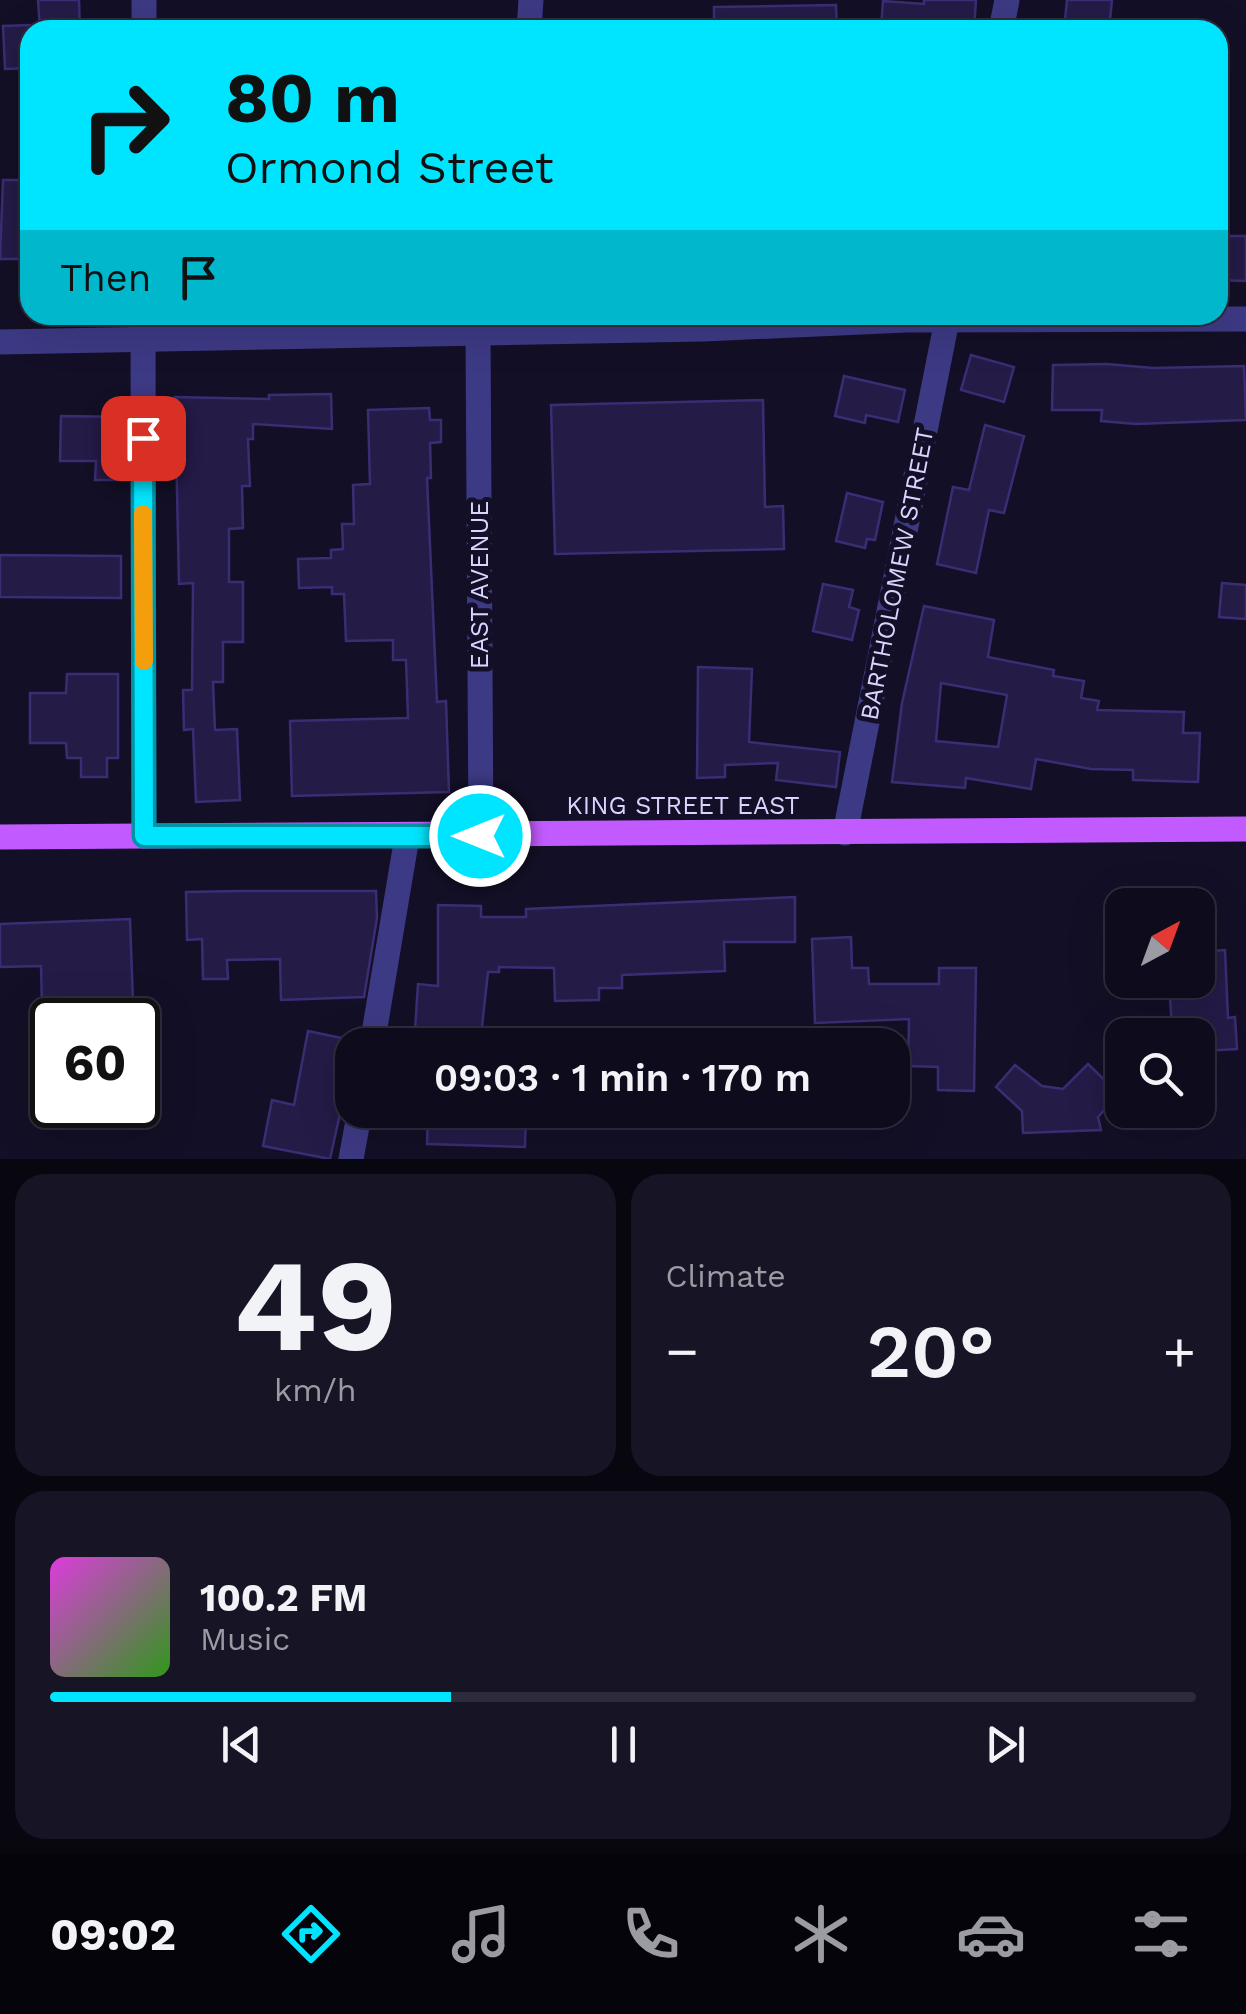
<!DOCTYPE html>
<html lang="en">
<head>
<meta charset="utf-8">
<style>
  :root { --surface:#0e0b1c; --page:#171425; --text:#f1f3f6; --muted:#9b9ba3; --line:#2e2b3b; --accent:#00e5ff }
  body { margin:0; font-family:"Work Sans",sans-serif; background:var(--page); color:var(--text); height:100vh; display:flex; flex-direction:column; font-size:38px; white-space:nowrap }
  * { box-sizing:border-box; margin:0 }
  p { font-size:32px; color:var(--muted) }
  .icon { flex:none; width:55px; height:55px; fill:none; stroke:currentColor; stroke-width:2; stroke-linecap:round; stroke-linejoin:round }
  .map { position:relative; height:1159px; overflow:hidden }
  .details { display:flex; flex-direction:column; gap:15px; padding:15px; background:#08060f; flex:1 }
  .details>* { flex:none }
  .guide { position:absolute; left:20px; top:20px; width:1208px; height:305px; border-radius:30px; box-shadow:0 10px 40px #0002,0 0 0 2px var(--line); background:#00e5ff; color:#111; overflow:hidden }
  .needle { width:65px; rotate:41deg }
  .tools { position:absolute; left:1105px; top:888px; display:grid; gap:20px }
  .tools a { display:grid; place-items:center; width:110px; height:110px; border-radius:20px; background:var(--surface); box-shadow:0 10px 40px #0002,0 0 0 2px var(--line); font-size:50px }
  .speed { position:absolute; left:30px; top:998px; display:flex; gap:20px; font-size:50px; font-weight:700; text-align:center }
  .speed>* { display:grid; place-content:center; width:130px; height:130px; border-radius:50%; background:var(--surface); box-shadow:0 10px 40px #0002,0 0 0 2px var(--line); line-height:1 }
  .speed .limit { border:5px solid #111; border-radius:15px; background:#fff; color:#111 }
  .pin { position:absolute; display:grid; place-items:center; width:85px; height:85px; color:#fff; margin:-42px; border-radius:20px; box-shadow:0 5px 15px #0006 }
  .me { position:absolute; width:110px; margin:-55px; rotate:270deg; stroke-linejoin:round; filter:drop-shadow(0 0 8px #0008) }
  .turn { display:flex; align-items:center; gap:35px; height:210px; padding:0 40px; font-size:45px }
  .turn .icon { width:130px; height:130px; stroke-width:2.5 }
  .turn b { display:block; font-size:70px; line-height:85px }
  .then { display:flex; align-items:center; height:95px; padding:0 40px; background:#0003; gap:20px; font-size:38px }
  .big { font-size:75px; font-weight:600; line-height:1.1 }
  .details .widget { flex:1; display:flex; flex-direction:column; justify-content:center; gap:15px; min-width:0; padding:0 35px; border-radius:30px; background:var(--page) }
  .details .dial { align-items:center; gap:0 }
  .dial b { font-size:130px; line-height:1 }
  .song { display:flex; align-items:center; gap:30px }
  .cover { width:120px; height:120px; border-radius:15px; background:linear-gradient(135deg,hsl(300 70% 55%),hsl(110 70% 35%)) }
  .played { height:10px; border-radius:5px; background:linear-gradient(90deg,var(--accent) 35%,var(--line) 35%) }
  .keys { display:flex; justify-content:space-around; direction:ltr }
  .heat { display:flex; justify-content:space-between; align-items:center; font-size:55px; direction:ltr }
  .details .tiles { flex:1; display:grid; gap:15px; grid-template-columns:1fr 1fr }
  .widget:last-child { grid-column:span 2 }
  .trip { position:absolute; left:335px; top:1028px; width:575px; height:100px; border-radius:30px; background:var(--surface); box-shadow:0 10px 40px #0002,0 0 0 2px var(--line); font-weight:600; line-height:100px; text-align:center }
  .tab-bar { display:flex; height:160px; justify-content:space-around; align-items:center; background:#06040b; color:var(--muted) }
  .tab-bar .icon { width:70px; height:70px }
  .tab-bar .active { color:var(--accent) }
  .tab-bar b { font-size:45px; color:var(--text) }
  .map>svg:first-child { display:block }
  .building { fill:#241b47; stroke:#3b2d73; stroke-width:2.5; fill-rule:evenodd }
  .lines { fill:none; stroke-linecap:round; stroke-linejoin:round }
  .minor { stroke:#3d3a85; stroke-width:25 }
  .major { stroke:#c25bff; stroke-width:25 }
  .route-casing { stroke:#0095a6; stroke-width:25 }
  .route { stroke:#00e5ff; stroke-width:18 }
  .slow { stroke:#f59e0b; stroke-width:18 }
  .labels { text-anchor:middle; dominant-baseline:central; stroke-width:10; stroke-linejoin:round; paint-order:stroke }
  .street-label { font-size:25px; fill:#d9d4ff; stroke:#130f26 }
</style>
</head>
<body>
<div class="map">
<svg width="1246" height="1159" viewBox="0 0 1246 1159">
  <rect width="100%" height="100%" fill="#130f26"/>
  <g class="building">
    <path d="M38,0H79L80,30H40Z"/>
    <path d="M924,0H976L974,30H881L883,1L924,4Z"/>
    <path d="M1067,0H1112L1109,30H1064Z"/>
    <path d="M836,5L837,30H714V7Z"/>
    <path d="M30,25V68L5,69L3,26Z"/>
    <path d="M3,180H28L30,259H0Z"/>
    <path d="M1218,236H1246V281L1218,280Z"/>
    <path d="M971,355L1014,367L1004,402L961,390Z"/>
    <path d="M1107,364L1153,368L1244,366L1246,420L1136,424L1101,421L1102,410H1052L1053,365Z"/>
    <path d="M844,376L905,390L898,422L866,415L865,423L835,416Z"/>
    <path d="M331,394L332,429L253,424V439H248L250,486H242L243,528L229,529V582H243V642H223V682H213L215,730L237,729L240,800L196,802L193,729L184,730L183,690H192L193,583L179,584L175,397L269,399V395Z"/>
    <path d="M763,400L765,507L783,506L784,549L555,554L551,405Z"/>
    <path d="M429,408L430,420H441V442L430,443L431,478H427L437,702L446,701L449,792L292,796L290,721L408,718L406,660H393V640L346,641L344,594H332V587L299,588L298,559L331,558V550L343,549L342,524H354L353,485L370,484L368,410Z"/>
    <path d="M61,416L127,417V480H95L96,461H60Z"/>
    <path d="M985,425L1024,436L1004,513L989,510L976,573L937,564L953,487L969,490Z"/>
    <path d="M847,493L883,502L875,540L867,539L865,548L836,541Z"/>
    <path d="M0,555L121,556V598L0,597Z"/>
    <path d="M1222,583L1246,585V619L1219,617Z"/>
    <path d="M823,584L853,590L849,607L859,610L852,640L813,631Z"/>
    <path d="M924,606L994,620L988,657L1054,670L1053,676L1084,681L1081,698L1099,701L1097,710L1184,712L1183,733H1200L1198,782L1133,780V770L1091,769L1036,759L1031,789L966,778L965,788L892,782L902,703ZM941,683L1007,695L998,747L936,741Z"/>
    <path d="M698,667L752,669L749,742L840,752L836,787L776,780L778,763L725,765V777L697,778Z"/>
    <path d="M67,674H118V758H107V777H81V758H67L66,743H30V693H66Z"/>
    <path d="M239,891H376L377,918L364,997L281,1000L280,959L227,960L228,979H203L202,939L187,940L186,892Z"/>
    <path d="M795,897V942H724L725,971L622,975V988H599V1000L555,1001L554,968L499,967V972H488L480,1045H414L418,984L438,986V905L481,906V917H526V909Z"/>
    <path d="M130,919L133,1002L42,1005L41,966L0,967V924Z"/>
    <path d="M851,937L852,968H868L869,984H939V968H976L974,1091L938,1090V1067L908,1066L909,1019L815,1023L812,939Z"/>
    <path d="M1225,950L1228,1018L1235,1017L1237,1049L1203,1051L1202,1026L1172,1028L1170,998L1181,997L1180,980H1198V952Z"/>
    <path d="M308,1031L356,1041L330,1159L263,1146L272,1100L294,1105Z"/>
    <path d="M1088,1064L1119,1094L1098,1117L1101,1130L1023,1133L1022,1111L996,1087L1015,1065L1042,1086L1063,1089Z"/>
    <path d="M428,1110H526L525,1147L427,1144Z"/>
  </g>
  <g class="lines">
    <g class="minor">
      <path d="M144,30V0"/>
      <path d="M529,30L531,0"/>
      <path d="M1001,30L1007,0"/>
      <path d="M143,315L144,836"/>
      <path d="M478,333L481,836"/>
      <path d="M0,342L703,329L906,320L1246,319"/>
      <path d="M845,833L948,315"/>
      <path d="M372,1045L407,837"/>
      <path d="M351,1159L360,1110"/>
    </g>
    <path class="major" d="M0,837L1246,829"/>
  </g>
  <g class="lines">
    <defs>
      <path id="route" d="M143,438L144,836H480"/>
    </defs>
    <use href="#route" class="route-casing"/>
    <use href="#route" class="route"/>
    <path class="slow" d="M143,514L144,661"/>
  </g>
  <g class="labels">
    <g class="street-label">
      <text transform="translate(897 574) rotate(-79)">BARTHOLOMEW STREET</text>
      <text transform="translate(479 585) rotate(-90)">EAST AVENUE</text>
      <text x="683" y="805">KING STREET EAST</text>
    </g>
  </g>
</svg>
<div class="tools">
<a><svg class="needle" viewBox="-14 -14 28 28"><path d="M0-13l5 13h-10z" fill="#e53935"/><path d="M0 13l5-13h-10z" fill="#9b9ba3"/></svg></a>
<a><svg class="icon" aria-label="search" viewBox="0 0 24 24"><circle cx="10" cy="10" r="6"/><path d="M15 15l6 6"/></svg></a>
</div>
<div class="speed"><div class="limit">60</div></div>
<div class="pin" style="left:143px;top:438px;background:#d93025"><svg class="icon" aria-label="arrive" viewBox="0 0 24 24"><path d="M6 21V4h12l-3 4 3 4H6"/></svg></div>
<svg class="me" style="left:480px;top:836px" viewBox="-20 -20 40 40"><circle r="17" fill="#00e5ff" stroke="#fff" stroke-width="3"/><path d="M0-11L8 9 0 5-8 9z" fill="#fff"/></svg>
<div class="trip">09:03 · 1 min · 170 m</div>
<div class="guide">
<div class="turn"><svg class="icon" aria-label="right" viewBox="0 0 24 24"><path d="M7 20v-9h11M14 6l5 5-5 5"/></svg><div><b>80 m</b>Ormond Street</div></div>
<div class="then">Then<svg class="icon" aria-label="arrive" viewBox="0 0 24 24"><path d="M6 21V4h12l-3 4 3 4H6"/></svg></div>
</div>
</div>
<section class="details">
<div class="tiles">
<div class="widget dial"><b>49</b><p>km/h</p></div>
<div class="widget"><p>Climate</p>
<div class="heat"><a>−</a><b class="big">20°</b><a>+</a></div>
</div>
<div class="widget">
<div class="song"><i class="cover"></i><div><b>100.2 FM</b><p>Music</p></div></div>
<div class="played"></div>
<div class="keys"><svg class="icon" aria-label="previous" viewBox="0 0 24 24"><path d="M18 5L8 12l10 7zM5 5v14"/></svg><svg class="icon" aria-label="pause" viewBox="0 0 24 24"><path d="M8 5v14M16 5v14"/></svg><svg class="icon" aria-label="next" viewBox="0 0 24 24"><path d="M6 5l10 7-10 7zM19 5v14"/></svg></div>
</div>
</div>
</section>
<nav class="tab-bar">
<b>09:02</b>
<svg class="icon active" aria-label="directions" viewBox="0 0 24 24"><path d="M12 3l9 9-9 9-9-9zM9 14v-3h6M13 9l2 2-2 2"/></svg>
<svg class="icon" aria-label="music" viewBox="0 0 24 24"><path d="M9 18V5l10-2v13"/><circle cx="6" cy="18" r="3"/><circle cx="16" cy="16" r="3"/></svg>
<svg class="icon" aria-label="phone" viewBox="0 0 24 24"><path d="M5 4h4l2 5-3 2q2 4 5 5l2-3 5 2v4C11 20 4 13 5 4z"/></svg>
<svg class="icon" aria-label="climate" viewBox="0 0 24 24"><path d="M12 3v18M4 7l16 10M4 17L20 7"/></svg>
<svg class="icon" aria-label="car" viewBox="0 0 24 24"><path d="M5 17H2v-5l4-1 3-4h7l3 4 3 1v5h-3M9 17h6M6 11h13"/><circle cx="7" cy="17" r="2"/><circle cx="17" cy="17" r="2"/></svg>
<svg class="icon" aria-label="filters" viewBox="0 0 24 24"><path d="M4 7h16M4 17h16"/><circle cx="9" cy="7" r="2"/><circle cx="15" cy="17" r="2"/></svg>
</nav>
</body>
</html>
